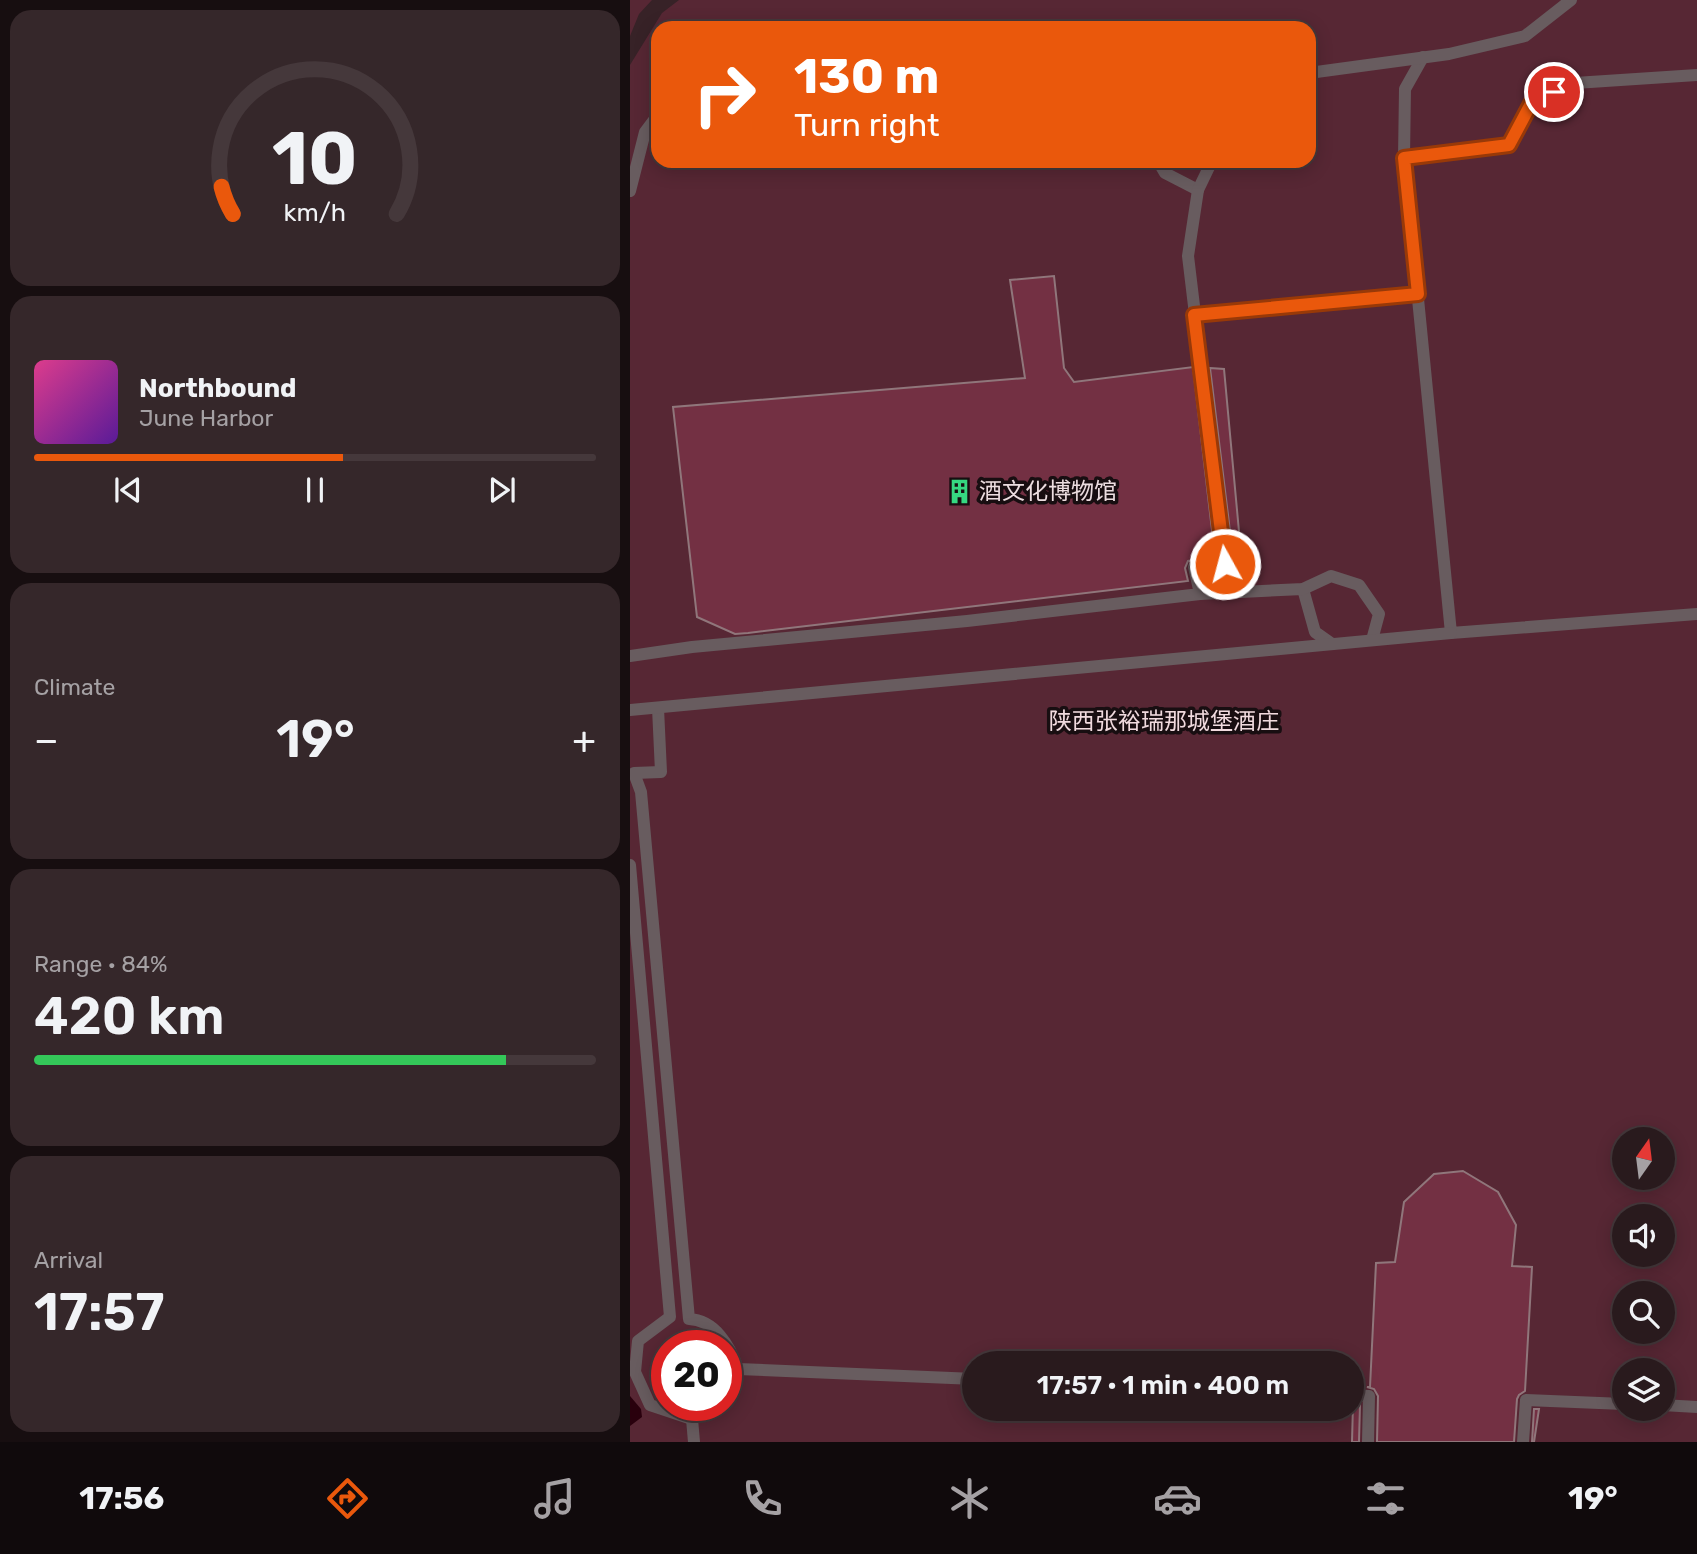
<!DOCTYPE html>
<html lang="en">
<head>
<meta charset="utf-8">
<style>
  :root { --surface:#291a1d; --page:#35272a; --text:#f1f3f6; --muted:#a5a1a4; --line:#45383b; --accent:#ea580c }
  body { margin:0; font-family:Rubik,"Noto Sans SC",sans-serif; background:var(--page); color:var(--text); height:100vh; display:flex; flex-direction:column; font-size:26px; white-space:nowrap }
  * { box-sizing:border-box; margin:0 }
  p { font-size:23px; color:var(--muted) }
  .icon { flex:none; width:38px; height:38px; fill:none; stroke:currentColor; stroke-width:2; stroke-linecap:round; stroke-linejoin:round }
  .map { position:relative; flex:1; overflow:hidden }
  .drawer { display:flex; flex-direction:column; gap:10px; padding:10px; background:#170e10; width:630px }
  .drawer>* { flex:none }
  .guide { position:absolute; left:21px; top:21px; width:665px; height:147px; border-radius:21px; box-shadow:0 4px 18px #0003,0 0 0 2px var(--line); background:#ea580c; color:#fff; overflow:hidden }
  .needle { width:46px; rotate:14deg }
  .fabs { position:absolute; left:982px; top:1127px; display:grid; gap:14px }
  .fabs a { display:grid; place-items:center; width:63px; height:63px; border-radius:50%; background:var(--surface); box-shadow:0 4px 18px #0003,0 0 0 2px var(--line); font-size:35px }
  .speed { position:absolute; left:21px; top:1330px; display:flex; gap:14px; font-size:35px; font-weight:700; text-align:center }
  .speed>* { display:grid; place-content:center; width:91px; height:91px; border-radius:50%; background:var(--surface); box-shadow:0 4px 18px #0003,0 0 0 2px var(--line); line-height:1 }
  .speed .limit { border:10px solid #d22; background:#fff; color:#111 }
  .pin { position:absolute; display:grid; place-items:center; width:60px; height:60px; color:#fff; margin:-30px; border:4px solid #fff; border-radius:50%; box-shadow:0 2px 7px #0007 }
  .me { position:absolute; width:77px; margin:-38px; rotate:353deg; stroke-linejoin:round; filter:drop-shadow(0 0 5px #0008) }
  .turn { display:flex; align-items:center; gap:24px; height:147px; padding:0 28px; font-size:32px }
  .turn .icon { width:91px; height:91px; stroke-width:2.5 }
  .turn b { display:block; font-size:49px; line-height:60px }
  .big { font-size:52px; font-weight:600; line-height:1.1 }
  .drawer .widget { flex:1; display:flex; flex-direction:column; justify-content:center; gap:10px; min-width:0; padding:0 24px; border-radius:21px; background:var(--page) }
  .drawer .dial { align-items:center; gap:0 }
  .dial svg { height:182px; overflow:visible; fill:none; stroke:var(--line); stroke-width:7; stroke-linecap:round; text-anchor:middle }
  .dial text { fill:var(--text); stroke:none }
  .song { display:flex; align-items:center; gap:21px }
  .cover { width:84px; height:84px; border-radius:10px; background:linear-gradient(135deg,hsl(330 70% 55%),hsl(270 70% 35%)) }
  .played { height:7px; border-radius:4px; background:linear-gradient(90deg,var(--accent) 55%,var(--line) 55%) }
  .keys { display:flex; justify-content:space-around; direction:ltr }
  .heat { display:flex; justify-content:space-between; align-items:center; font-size:38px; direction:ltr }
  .charge { height:10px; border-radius:5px; background:linear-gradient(90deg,#34c759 84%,var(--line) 0) }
  .trip { position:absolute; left:332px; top:1351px; width:402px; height:70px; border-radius:35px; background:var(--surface); box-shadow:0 4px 18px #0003,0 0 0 2px var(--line); font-weight:600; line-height:70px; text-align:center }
  .menu { display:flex; height:112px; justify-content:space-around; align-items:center; background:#100a0c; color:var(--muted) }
  .menu .icon { width:49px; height:49px }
  .menu .current { color:var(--accent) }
  .menu b { font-size:32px; color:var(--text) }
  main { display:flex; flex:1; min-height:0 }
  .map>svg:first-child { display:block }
  .green { fill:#572734; fill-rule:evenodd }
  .water { fill:#29000d }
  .building { fill:#733043; stroke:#90767b; stroke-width:2 }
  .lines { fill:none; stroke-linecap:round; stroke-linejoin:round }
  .minor { stroke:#685c5f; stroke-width:12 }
  .route-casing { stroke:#983908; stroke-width:18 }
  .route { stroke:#ea580c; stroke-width:12 }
  .labels { text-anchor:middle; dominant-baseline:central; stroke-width:7; stroke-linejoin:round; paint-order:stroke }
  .poi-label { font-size:23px; fill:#ecdde0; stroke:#180e11; text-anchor:start }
  .park-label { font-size:23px; fill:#f1dbdf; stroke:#180e11 }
</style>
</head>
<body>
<main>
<section class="drawer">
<div class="widget dial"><svg viewBox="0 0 100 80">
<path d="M14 69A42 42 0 1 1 86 69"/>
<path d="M14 69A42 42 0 0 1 9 57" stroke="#ea580c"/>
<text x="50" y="56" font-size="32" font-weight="700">10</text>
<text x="50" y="72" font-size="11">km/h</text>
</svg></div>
<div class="widget">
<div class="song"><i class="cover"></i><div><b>Northbound</b><p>June Harbor</p></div></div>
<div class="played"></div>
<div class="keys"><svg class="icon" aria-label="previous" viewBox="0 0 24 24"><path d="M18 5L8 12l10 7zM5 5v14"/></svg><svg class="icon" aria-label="pause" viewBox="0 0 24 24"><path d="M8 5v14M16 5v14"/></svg><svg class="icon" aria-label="next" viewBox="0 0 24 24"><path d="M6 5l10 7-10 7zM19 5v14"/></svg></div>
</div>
<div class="widget"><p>Climate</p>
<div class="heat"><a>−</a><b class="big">19°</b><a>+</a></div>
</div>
<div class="widget"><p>Range · 84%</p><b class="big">420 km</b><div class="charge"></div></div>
<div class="widget"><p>Arrival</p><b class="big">17:57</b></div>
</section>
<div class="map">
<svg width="1067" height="1442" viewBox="0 0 1067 1442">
  <rect width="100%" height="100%" fill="#372227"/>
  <g class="green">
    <path d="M0,0H22L9,14L0,36Z"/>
    <path d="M49,0H1067V1442H0V65L32,13ZM28,28H679V161H28ZM994,1139H1032V1178H994ZM994,1216H1032V1255H994ZM994,1293H1032V1332H994ZM37,1346H96V1405H37ZM345,1363H723V1409H345ZM994,1370H1032V1409H994Z"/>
  </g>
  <path class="water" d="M0,1396L11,1409L12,1417L0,1426Z"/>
  <g class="building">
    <path d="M424,276L434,368L444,382L563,367L585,556L558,561L555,568L558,581L118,633L105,634L67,617L43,407L395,378L380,280Z"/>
    <path d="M580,368L594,369L613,575L576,579L575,575L600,571L604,564Z"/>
    <path d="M833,1171L868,1192L886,1225L882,1266L902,1267L895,1391L889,1395L887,1399L884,1442H747L748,1396L744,1389L737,1387H740L746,1263L765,1262L774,1202L804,1174Z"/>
    <path d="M723,1404H730L729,1442H722Z"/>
    <path d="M904,1409H909L904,1442H902Z"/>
  </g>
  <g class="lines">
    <g class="minor">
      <path d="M793,57L775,89L774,157L879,145L903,100L945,83L1067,75"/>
      <path d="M679,73L819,54L895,36L941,0"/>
      <path d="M774,157L821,633L1067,614"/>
      <path d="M528,161L535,173L568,190"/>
      <path d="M0,191L15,132L24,120H28"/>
      <path d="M564,315L788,294"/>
      <path d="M673,589L685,632L702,644"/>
      <path d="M570,594L673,589L701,576L729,585L749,614L742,640"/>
      <path d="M0,656L62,647L337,621L570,594L564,567L595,564L558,256L568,190L582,161"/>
      <path d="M28,708L31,772L4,773L11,792L59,1319C85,1320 100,1346 108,1369L345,1379"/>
      <path d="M0,710L821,633"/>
      <path d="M0,865L40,1317L8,1341L5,1372L20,1405L62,1419L81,1405"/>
      <path d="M96,1389L108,1369"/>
      <path d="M723,1395L739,1396L738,1442"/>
      <path d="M1032,1405L1067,1407"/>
      <path d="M62,1419L64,1442"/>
      <path d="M893,1442L896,1400L994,1404"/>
    </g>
  </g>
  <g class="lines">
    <defs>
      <path id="route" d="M595,564L564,315L788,294L774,158L879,145L903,100L924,92"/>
    </defs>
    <use href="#route" class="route-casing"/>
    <use href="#route" class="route"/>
  </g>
  <defs>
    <symbol id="building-bare" viewBox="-9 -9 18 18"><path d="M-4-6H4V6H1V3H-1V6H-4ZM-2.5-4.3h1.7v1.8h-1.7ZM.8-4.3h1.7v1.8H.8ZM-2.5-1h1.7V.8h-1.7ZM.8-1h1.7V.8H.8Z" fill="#36d881" stroke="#180e11" stroke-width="2.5" paint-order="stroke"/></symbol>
  </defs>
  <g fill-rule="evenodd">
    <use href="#building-bare" x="312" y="474" width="35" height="35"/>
  </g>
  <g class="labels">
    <g class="poi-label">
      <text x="349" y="491">酒文化博物馆</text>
    </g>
    <g class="park-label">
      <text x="534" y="721">陕西张裕瑞那城堡酒庄</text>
    </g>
  </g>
</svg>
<div class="fabs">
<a><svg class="needle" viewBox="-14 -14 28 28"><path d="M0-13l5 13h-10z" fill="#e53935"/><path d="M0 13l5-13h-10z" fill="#a5a1a4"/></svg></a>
<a><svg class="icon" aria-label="sound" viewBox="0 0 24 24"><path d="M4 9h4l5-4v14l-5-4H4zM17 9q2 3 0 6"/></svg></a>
<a><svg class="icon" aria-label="search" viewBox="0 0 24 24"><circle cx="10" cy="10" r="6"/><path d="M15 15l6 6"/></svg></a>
<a><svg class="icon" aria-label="layers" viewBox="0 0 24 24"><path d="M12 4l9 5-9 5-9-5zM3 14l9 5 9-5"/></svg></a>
</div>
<div class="speed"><div class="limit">20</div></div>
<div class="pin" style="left:924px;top:92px;background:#d93025"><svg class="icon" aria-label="arrive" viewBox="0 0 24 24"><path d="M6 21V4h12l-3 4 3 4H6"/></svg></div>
<svg class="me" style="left:595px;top:564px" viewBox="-20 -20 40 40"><circle r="17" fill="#ea580c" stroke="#fff" stroke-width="3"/><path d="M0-11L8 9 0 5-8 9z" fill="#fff"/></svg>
<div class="trip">17:57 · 1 min · 400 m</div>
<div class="guide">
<div class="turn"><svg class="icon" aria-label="right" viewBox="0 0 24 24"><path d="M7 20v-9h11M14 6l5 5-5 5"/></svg><div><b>130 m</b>Turn right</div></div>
</div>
</div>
</main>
<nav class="menu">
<b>17:56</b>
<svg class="icon current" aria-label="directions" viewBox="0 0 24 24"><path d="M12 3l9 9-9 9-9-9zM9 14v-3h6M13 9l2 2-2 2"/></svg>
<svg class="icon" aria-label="music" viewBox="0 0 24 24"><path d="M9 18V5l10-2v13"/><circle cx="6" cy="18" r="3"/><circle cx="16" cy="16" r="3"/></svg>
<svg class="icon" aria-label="phone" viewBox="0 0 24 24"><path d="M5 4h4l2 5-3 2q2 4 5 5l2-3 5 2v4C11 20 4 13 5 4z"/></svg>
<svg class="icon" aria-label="climate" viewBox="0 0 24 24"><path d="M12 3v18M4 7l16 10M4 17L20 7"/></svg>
<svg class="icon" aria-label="car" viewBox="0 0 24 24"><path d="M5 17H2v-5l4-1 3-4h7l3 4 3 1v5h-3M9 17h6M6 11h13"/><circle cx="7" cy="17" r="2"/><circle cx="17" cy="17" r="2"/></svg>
<svg class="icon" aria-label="filters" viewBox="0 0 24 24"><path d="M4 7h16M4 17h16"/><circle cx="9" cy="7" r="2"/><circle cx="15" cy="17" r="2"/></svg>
<b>19°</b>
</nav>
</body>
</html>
